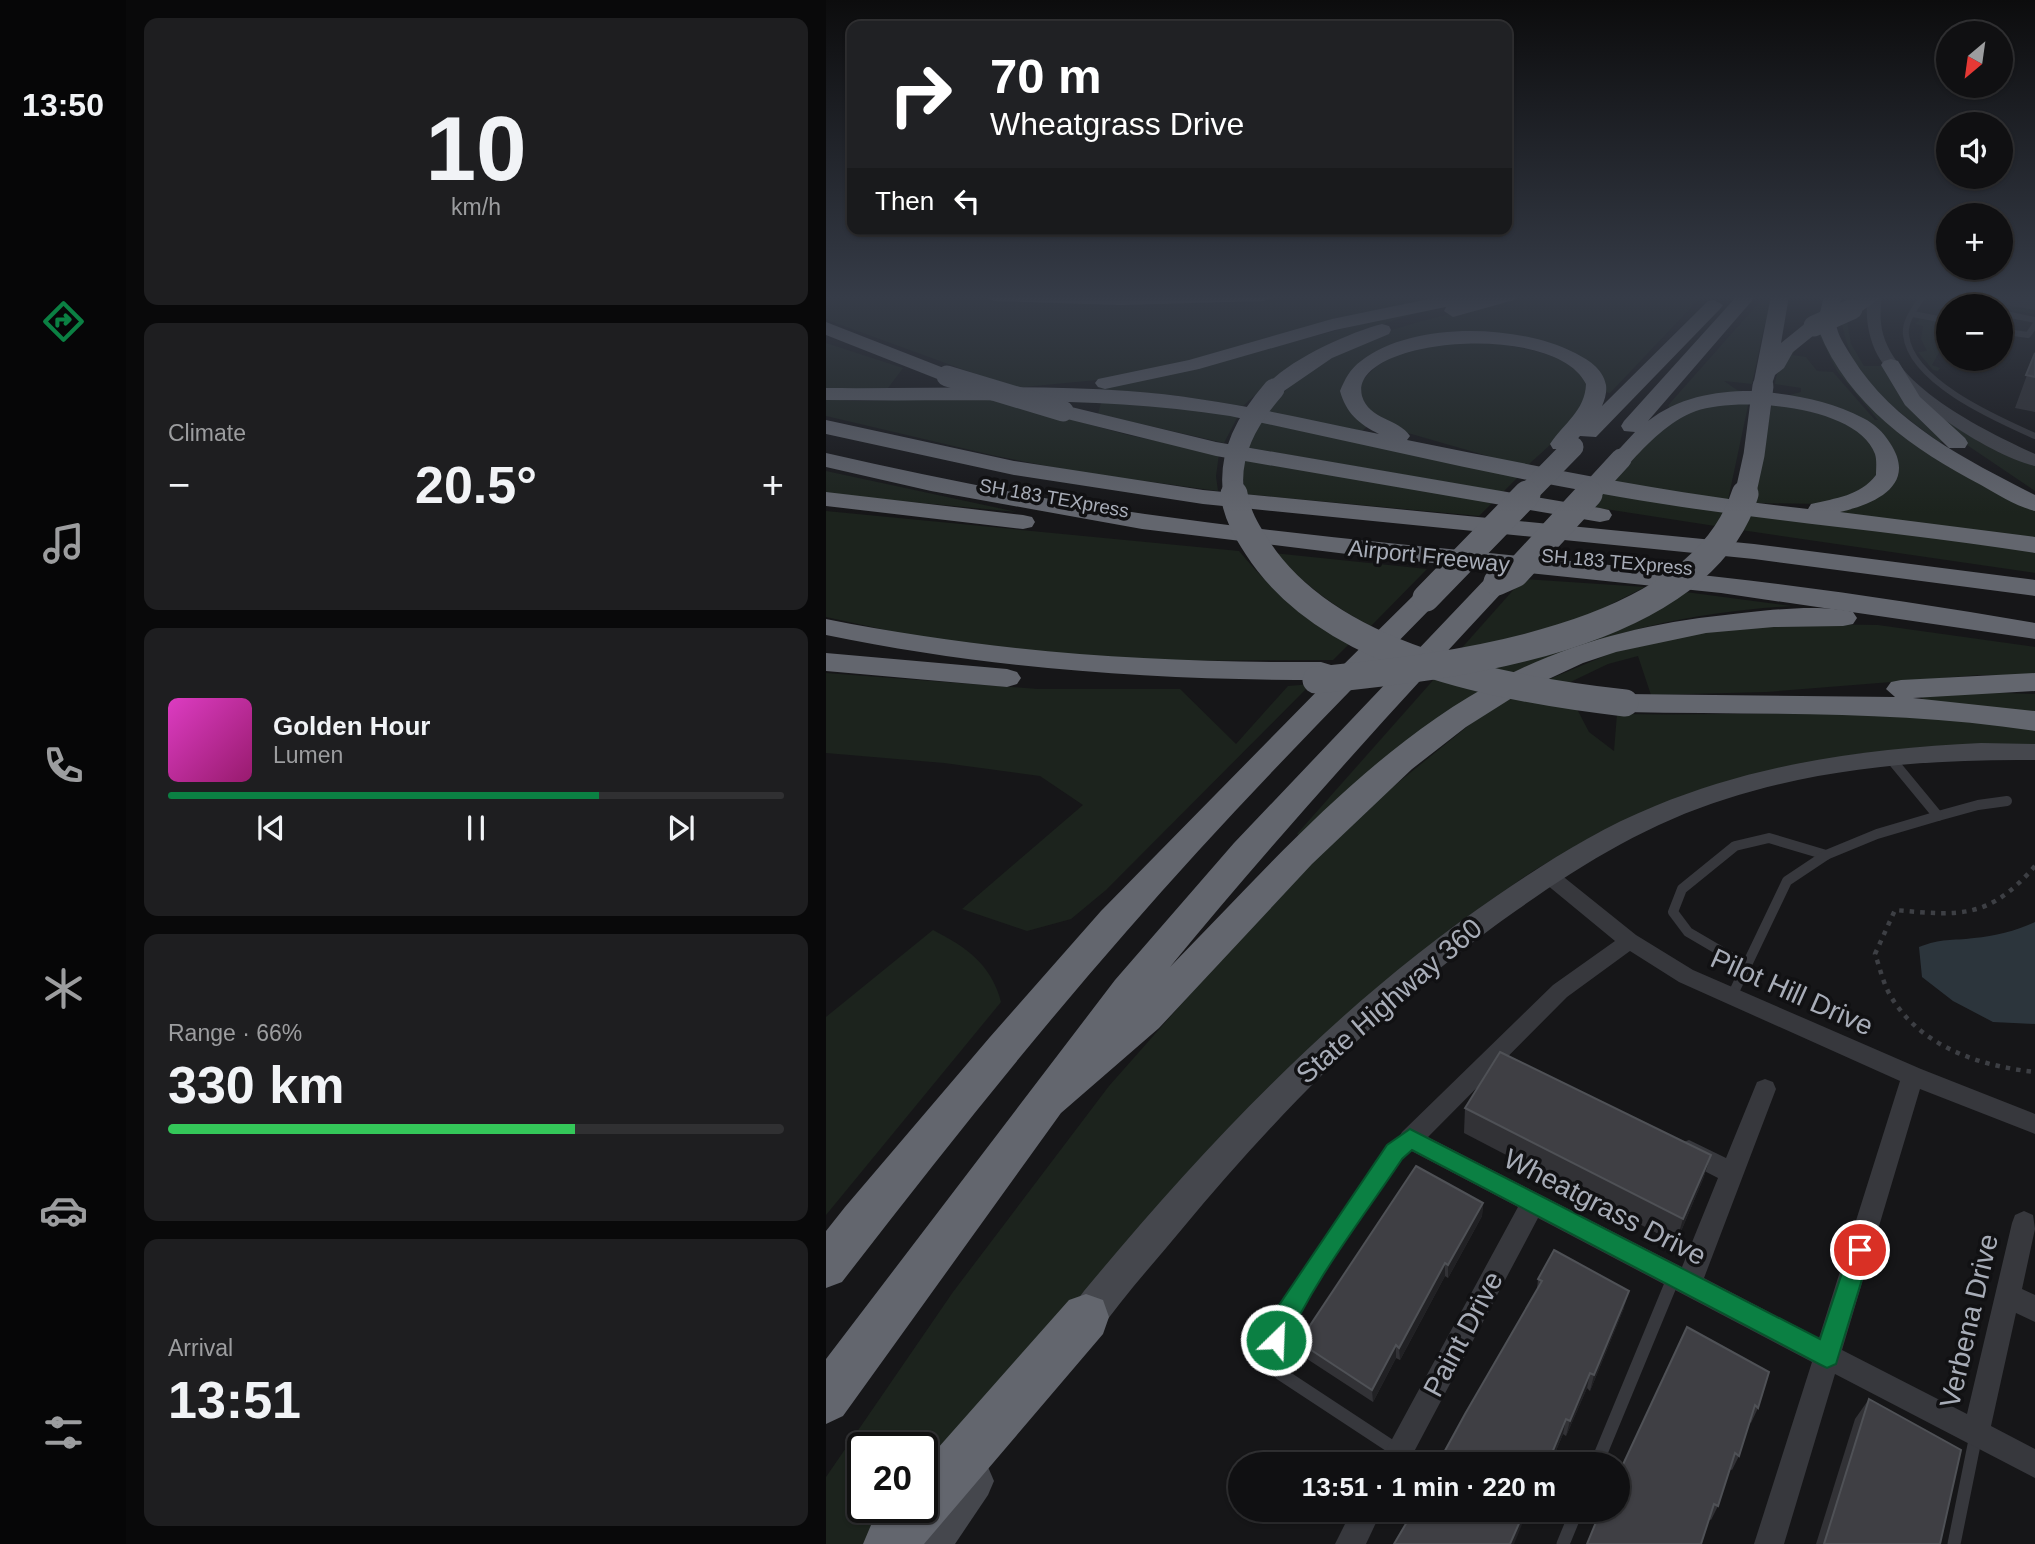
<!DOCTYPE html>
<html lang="en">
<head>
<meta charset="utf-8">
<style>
  :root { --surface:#101012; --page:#1e1e20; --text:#f1f3f6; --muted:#9c9d9f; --line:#303032; --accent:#0b8043 }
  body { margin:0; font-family:Helvetica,sans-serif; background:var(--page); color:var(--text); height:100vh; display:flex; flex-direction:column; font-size:26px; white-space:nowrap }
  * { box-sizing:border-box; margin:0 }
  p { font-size:23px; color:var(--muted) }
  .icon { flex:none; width:38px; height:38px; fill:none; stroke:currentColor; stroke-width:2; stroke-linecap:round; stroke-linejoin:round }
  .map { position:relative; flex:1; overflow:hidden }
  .panel { display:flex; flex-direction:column; gap:18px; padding:18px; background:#09090a; width:700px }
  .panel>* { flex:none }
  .guide { position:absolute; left:21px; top:21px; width:665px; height:214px; border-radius:14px; box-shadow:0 2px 5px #0004,0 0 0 2px var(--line); background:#202124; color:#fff; overflow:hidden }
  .needle { width:46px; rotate:209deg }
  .controls { position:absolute; left:1110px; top:21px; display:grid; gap:14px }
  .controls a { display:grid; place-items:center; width:77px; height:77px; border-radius:50%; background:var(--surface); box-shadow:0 2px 5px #0004,0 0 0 2px var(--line); font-size:35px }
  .speed { position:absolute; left:21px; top:1432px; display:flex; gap:14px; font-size:35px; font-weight:700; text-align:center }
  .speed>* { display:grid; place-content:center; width:91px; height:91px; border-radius:50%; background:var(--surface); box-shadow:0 2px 5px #0004,0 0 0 2px var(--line); line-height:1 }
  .speed .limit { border:4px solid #111; border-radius:10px; background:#fff; color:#111 }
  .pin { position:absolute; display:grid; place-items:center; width:60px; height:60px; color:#fff; margin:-30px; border:4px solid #fff; border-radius:50%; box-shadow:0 2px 7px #0007 }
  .me { position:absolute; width:77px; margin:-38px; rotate:24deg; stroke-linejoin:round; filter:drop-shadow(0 0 5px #0008) }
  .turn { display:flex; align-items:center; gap:24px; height:147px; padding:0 28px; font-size:32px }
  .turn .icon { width:91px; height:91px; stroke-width:2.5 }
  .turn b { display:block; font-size:49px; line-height:60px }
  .then { display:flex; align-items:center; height:66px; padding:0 28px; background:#0003; gap:14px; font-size:26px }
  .big { font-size:52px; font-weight:700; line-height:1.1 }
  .panel .tile { flex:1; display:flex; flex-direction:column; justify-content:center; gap:10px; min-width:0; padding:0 24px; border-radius:14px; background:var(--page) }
  .panel .dial { align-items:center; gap:0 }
  .dial b { font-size:91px; line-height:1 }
  .song { display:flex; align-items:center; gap:21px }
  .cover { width:84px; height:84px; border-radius:10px; background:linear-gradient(135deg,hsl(310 70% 55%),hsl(320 70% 35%)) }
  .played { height:7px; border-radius:4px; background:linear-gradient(90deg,var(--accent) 70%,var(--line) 70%) }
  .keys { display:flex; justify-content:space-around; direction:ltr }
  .heat { display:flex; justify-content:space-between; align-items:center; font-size:38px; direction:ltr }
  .charge { height:10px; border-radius:5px; background:linear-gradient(90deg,#34c759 66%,var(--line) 0) }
  .trip { position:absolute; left:402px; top:1452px; width:402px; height:70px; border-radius:35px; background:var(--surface); box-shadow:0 2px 5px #0004,0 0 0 2px var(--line); font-weight:700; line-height:70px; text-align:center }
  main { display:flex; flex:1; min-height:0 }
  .tab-bar { display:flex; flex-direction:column; width:126px; justify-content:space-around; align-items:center; background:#060607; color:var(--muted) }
  .tab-bar .icon { width:49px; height:49px }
  .tab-bar .selected { color:var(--accent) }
  .tab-bar b { font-size:32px; color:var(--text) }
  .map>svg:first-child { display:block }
  .green { fill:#1c231d }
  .water { fill:#2c353c }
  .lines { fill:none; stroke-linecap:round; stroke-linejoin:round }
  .path { stroke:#3d3f44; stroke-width:4.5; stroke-dasharray:4.5 6; stroke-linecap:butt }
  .lane-far2 { stroke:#37383d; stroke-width:6 }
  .lane-far1 { stroke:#37383d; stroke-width:10 }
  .lane { stroke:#37383d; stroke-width:13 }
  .street { fill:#37383d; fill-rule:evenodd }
  .secondary { fill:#45474d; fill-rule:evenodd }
  .highway { fill:#63666e; fill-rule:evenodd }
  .highway-bridge-far1 { stroke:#63666e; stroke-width:21 }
  .highway-bridge { stroke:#63666e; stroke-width:27 }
  .wall { fill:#323236 }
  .shaded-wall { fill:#212124 }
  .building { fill:#3f3f44; stroke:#4f5156; stroke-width:2 }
  .route { fill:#0b8043; stroke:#07532c; stroke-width:2 }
  .labels { text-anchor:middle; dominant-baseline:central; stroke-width:7; stroke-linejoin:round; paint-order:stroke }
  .far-street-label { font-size:19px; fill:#a8adb8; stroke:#111113 }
  .street-label { font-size:23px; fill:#a8adb8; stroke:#111113 }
  .near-street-label { font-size:28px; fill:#a8adb8; stroke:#111113 }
</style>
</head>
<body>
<main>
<nav class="tab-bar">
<b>13:50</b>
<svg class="icon selected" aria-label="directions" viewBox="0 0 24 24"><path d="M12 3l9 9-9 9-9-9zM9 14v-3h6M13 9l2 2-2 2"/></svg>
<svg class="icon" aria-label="music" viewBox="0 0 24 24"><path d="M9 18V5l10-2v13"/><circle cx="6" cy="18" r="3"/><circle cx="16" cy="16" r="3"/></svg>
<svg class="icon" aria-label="phone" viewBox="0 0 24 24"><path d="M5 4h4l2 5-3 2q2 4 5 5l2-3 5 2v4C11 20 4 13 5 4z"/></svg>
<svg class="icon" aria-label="climate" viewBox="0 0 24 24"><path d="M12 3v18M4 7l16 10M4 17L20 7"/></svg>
<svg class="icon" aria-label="car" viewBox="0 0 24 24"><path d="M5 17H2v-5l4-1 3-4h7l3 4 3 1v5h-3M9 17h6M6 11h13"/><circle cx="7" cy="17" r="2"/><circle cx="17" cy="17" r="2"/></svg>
<svg class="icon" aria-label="filters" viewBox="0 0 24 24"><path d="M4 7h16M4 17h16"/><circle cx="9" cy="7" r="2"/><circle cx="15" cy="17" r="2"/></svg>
</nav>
<section class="panel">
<div class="tile dial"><b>10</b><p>km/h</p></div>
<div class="tile"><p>Climate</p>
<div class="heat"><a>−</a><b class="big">20.5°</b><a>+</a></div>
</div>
<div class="tile">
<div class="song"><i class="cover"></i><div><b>Golden Hour</b><p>Lumen</p></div></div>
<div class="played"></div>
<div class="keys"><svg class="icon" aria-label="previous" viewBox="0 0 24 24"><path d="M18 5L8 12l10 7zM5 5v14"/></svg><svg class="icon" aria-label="pause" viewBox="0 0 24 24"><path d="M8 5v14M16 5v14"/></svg><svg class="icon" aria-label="next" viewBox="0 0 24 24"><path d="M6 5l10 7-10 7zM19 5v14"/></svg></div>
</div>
<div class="tile"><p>Range · 66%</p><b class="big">330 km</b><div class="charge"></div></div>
<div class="tile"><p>Arrival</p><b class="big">13:51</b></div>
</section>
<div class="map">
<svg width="1209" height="1544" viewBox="0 0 1209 1544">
  <rect width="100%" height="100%" fill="#161618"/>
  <g class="green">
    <path d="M0,296H100L218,302H383L478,296H623L317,372L271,380L188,388L4,321L0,319Z"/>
    <path d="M702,296H876L784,393L779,392L775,378L680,336L552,351C533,362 507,383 521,407C525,414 536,420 543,425L536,431L438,411C455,396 472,376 491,364C554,325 631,313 702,296Z"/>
    <path d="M939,296H949L938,327L926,384L898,381L911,390L924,393L844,408L842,406L845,402Z"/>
    <path d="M1141,296L1182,300L1209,311L1208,314L1139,302Z"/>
    <path d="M620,304L626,306C556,317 469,357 417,406L345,395L271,389C388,365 503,330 620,304Z"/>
    <path d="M1020,315L1025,344L1038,366H1057L1121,441L1113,442C1082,419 1046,394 1027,359C1021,347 1018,331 1014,318Z"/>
    <path d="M1094,319L1122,324V336L1106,365L1114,368L1112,371L1107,370L1092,352L1101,351L1095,339L1097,326L1089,324Z"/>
    <path d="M997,327L1022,379L1209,509V540L1000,513L1047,499L1060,441L960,396L975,392V388L949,384C951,366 962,355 976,343L966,355L980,357L991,371L1007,372L1049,420H1052L1011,371L991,330Z"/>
    <path d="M653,341C684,346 794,357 753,413C739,433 718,450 700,467L568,429C549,418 538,408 532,387C561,344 606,346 653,341Z"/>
    <path d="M0,343L77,368L62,388L0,390Z"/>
    <path d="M167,398L302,435L393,454L390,476L392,491L252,472L170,456L0,416V399L30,401Z"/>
    <path d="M276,399L413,414L398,443L272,414Z"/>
    <path d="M923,401L902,500L782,484C806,453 844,413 885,406C897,403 910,403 923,401Z"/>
    <path d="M946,402L1007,417L1035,433L1054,454L1053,473L1033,493L995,504L928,503Z"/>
    <path d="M1104,407L1209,465V491L1135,441Z"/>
    <path d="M433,419L695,474L677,492L418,447Z"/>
    <path d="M416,460L667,502L653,516L418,494Z"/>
    <path d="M0,471L191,512L0,494Z"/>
    <path d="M774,491L898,511L889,526L760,506Z"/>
    <path d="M0,511L413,551C448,593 478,616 525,642L507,660L314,661L119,643L0,617Z"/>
    <path d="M924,514L1209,549V573L915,530Z"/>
    <path d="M447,553L601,569L545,626C507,607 478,583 447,553Z"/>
    <path d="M697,579L819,587L756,619L633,651Z"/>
    <path d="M852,591L966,606C871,612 772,630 690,678L646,667Z"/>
    <path d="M994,624L1052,625L1209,647V675H1154L941,692L825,695L812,656L782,664L734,687L714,683L788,652L894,629Z"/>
    <path d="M0,673L212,689H354L410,744L462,686L485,684L280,890L245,919L201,931L136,909L257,805L214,776L118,763L0,753Z"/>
    <path d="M610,677L661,691L479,838L471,834Z"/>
    <path d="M1178,693L1209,694V717L1098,702L1094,694Z"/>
    <path d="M679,696L751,709L763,732L788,751L791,714C899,716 1006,710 1113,716C1145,717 1177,725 1209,729V745L1109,747L1031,754L964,766L772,833L707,871L628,926L571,972L96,1489V1447H37V1507H81L49,1544H0V1477L127,1292L283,1086L450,897L558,794Z"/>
    <path d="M107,930C140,947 165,964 175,1002L0,1215V1017Z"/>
  </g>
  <path class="water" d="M1209,922V1024L1167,1022L1127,1001L1096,977L1093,947C1116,938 1125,941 1148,938C1169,936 1190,931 1209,922Z"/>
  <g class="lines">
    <path class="path" d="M1209,866C1163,919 1135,916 1069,910L1049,954C1054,968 1057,983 1064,995C1094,1047 1154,1066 1209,1072"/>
    <g class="lane-far2">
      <path d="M1097,296C1090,307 1078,321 1080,335C1085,382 1171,419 1209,436"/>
      <path d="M1174,313L1209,320"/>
      <path d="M1087,314L1122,321"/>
      <path d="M1174,331L1202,335L1209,325"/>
    </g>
    <g class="lane-far1">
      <path d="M1112,816L1152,805L1181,801"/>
      <path d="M920,966L862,932L847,912L856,889L909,846L943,838L1000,855"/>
      <path d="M906,996L961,881L1000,855L1051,834L1112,816L1065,759"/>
    </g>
    <g class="lane">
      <path d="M572,1451L455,1374L447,1354L453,1325L569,1152L584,1139"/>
      <path d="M770,1465L847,1279"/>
      <path d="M737,1544L751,1510"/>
      <path d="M1128,1544L1150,1435"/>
    </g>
    <g class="street">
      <path d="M722,868L729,870L810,935L867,970L1095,1069L1209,1114V1134L1094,1089L1016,1350L1141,1414L1186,1223L1189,1215L1198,1211L1207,1215L1209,1229L1196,1289L1209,1295V1322L1190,1313L1165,1426L1209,1449V1478L1009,1374L958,1544H928L986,1362L712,1218L581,1465H552L692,1207L576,1146L572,1139L576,1132L727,985L789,941L715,880L712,875L715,870ZM804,951L853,982L1074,1081L993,1338L878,1278L950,1089L947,1082L939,1079L931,1082L900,1158L863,1140L855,1143L851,1151L855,1159L892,1178L856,1267L602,1137L741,997Z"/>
      <path d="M526,1510H556L540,1544H509Z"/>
    </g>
    <g class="secondary">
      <path d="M1041,296H1055C1055,305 1054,315 1055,323C1061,385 1160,431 1209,454V466C1163,455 1068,393 1049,350C1041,331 1040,316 1041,296Z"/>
      <path d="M1155,743L1209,744V760C1104,759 1000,767 900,799C823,823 756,864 691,910C564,999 455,1110 356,1229C327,1264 295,1299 269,1337L256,1342L243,1337L238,1324L243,1311L258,1291C380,1144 513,1003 672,895C722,861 772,829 829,806C933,763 1044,748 1155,743Z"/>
      <path d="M148,1461L162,1467L168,1481L162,1495L129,1544H84L90,1529L134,1467Z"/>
    </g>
    <g class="highway">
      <path d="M159,296H447L438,301L295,305L168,301Z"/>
      <path d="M617,296H691L688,300L627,317L618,311L620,307L629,305L509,330L373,369L279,389L272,387L269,383L272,379L363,360L506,319Z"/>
      <path d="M911,296H930L822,421C854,396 893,390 932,391L927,386L945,296H963L955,343L981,322L992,321L998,296H1016C1014,305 1010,314 1010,323C1011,335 1020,347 1026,357C1067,424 1141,460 1209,495V511C1190,506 1172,495 1155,485C1088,450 1022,404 993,331L967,352L958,368L949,375L944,390L939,392C972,395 1008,402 1037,418C1049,424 1057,432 1064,443C1092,485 1049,504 1014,512L1209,537V553C1071,531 931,521 794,497C663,475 534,443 404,416C270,395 135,402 0,400V388C101,389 202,384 302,391C387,397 470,417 553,434C533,424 520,413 514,391C519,379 524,369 535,361C586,321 691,324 747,352C761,359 777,368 780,385C781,392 779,399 776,406L882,301L888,300L897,305L894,309L770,437L754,436L743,449H727L724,444C738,423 759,411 760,384C729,320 521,338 536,396C543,420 572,418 584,436L581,440C715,467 846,494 982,509L985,504C1010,498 1034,496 1050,475C1050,469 1051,460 1049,454C1032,405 911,396 870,411C843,421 822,443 803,464H787L784,459L809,432L798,431L795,426L798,421Z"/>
      <path d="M1035,296L1056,297L1033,313H1019L1017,309Z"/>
      <path d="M0,322L128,372L131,376L128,380H114L0,335Z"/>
      <path d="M556,324L563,326L565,330L563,334L506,358L455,393H441L438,389C457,362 524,332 556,324Z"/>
      <path d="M1065,359L1072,361L1094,397L1139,438L1142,443L1139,448H1123L1079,405L1055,365L1058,361Z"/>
      <path d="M237,405L390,442L774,508L783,510L786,515L783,520L774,522L390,456L229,416L226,411L229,406Z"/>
      <path d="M0,420L188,461L377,490L928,544L1209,580V596L928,559L377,504L188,475L0,434Z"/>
      <path d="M0,453C106,477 212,499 319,514C510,541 702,555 893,577C999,589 1104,605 1209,623V639L895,593L529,555L316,529L105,491L0,467Z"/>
      <path d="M0,492L197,515L206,517L209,522L206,527L197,529L0,506Z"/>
      <path d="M671,574L680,576L684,582L680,588C565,711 452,836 344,967C446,863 545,747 676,678C745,642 822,623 899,615C936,611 991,603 1027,612L1031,618L1027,624L1017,626L948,627L880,633L790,652L757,663L697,691L640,727L586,769L486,864L333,1028L235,1113L17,1416L0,1424V1359L289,980L408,843L662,576Z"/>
      <path d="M600,590L609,592L613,598L609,604C504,711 399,818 300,932C201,1045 108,1163 16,1282L0,1288V1231L19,1207L164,1037L275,911L504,678L495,680C328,680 164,669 0,635V619C164,652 328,663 495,662L505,665L509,671L507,675L591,592Z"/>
      <path d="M0,653L181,669L191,672L195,678L191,684L181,687L0,671Z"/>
      <path d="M1209,673V691L1087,698L1209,711V731C1073,710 936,715 799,712L789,710L784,703L789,696L799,694L1069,697L1060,689L1065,682L1075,680Z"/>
      <path d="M260,1294L277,1300L283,1317L277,1334L98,1544H37L45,1525L61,1507H96V1466L243,1300Z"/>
    </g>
    <g class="highway-bridge-far1">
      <path d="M988,326L1026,309"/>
      <path d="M121,376L237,411"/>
      <path d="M408,496C401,454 422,419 448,389"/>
      <path d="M699,496L747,447"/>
      <path d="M761,496L795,459"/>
      <path d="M919,496L928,455L937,386"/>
    </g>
    <g class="highway-bridge">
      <path d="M408,494C411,515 420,530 431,547C503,659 677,689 799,703"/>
      <path d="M671,582L689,574L763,494"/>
      <path d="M600,598L701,494"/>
      <path d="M490,680C619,668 873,640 919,494"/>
    </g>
  </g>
  <g class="wall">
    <path d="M1183,296H1209V310L1180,305Z"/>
    <path d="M1209,353V412L1189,408Z"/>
    <path d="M639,1108L885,1155L877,1179L850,1243L638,1133Z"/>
    <path d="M657,1203L656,1216L622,1278L619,1276L574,1360L570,1358L547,1402L475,1355L473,1342Z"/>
    <path d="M712,1279L798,1308L764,1391L761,1388L740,1436L737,1434L724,1465H615V1458L711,1289Z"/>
    <path d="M861,1327L932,1408L925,1423L924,1422L913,1456L906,1470L904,1469L892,1506L885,1520L883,1519Z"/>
    <path d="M1043,1399L1114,1544H990L1029,1419Z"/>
  </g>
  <g class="shaded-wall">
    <path d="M885,1155L877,1179L850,1243L857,1219Z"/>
    <path d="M657,1203L656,1216L622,1278V1265Z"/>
    <path d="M619,1263V1276L574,1360L573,1348Z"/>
    <path d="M803,1291L798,1308L764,1391L768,1375Z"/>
    <path d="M570,1345V1358L547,1402L546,1390Z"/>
    <path d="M764,1373L761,1388L740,1436L744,1421Z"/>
    <path d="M740,1419L737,1434L724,1465H721Z"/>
    <path d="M699,1510H702L688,1544H684Z"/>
  </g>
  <g class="building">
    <path d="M1209,353V377L1200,375Z"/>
    <path d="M674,1052L885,1155L857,1219L639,1108Z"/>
    <path d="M590,1166L657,1203L622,1265L619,1263L573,1348L570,1345L546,1390L473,1342Z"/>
    <path d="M728,1250L803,1291L768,1375L764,1373L744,1421L740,1419L721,1465H615L618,1460L615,1458L639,1414L716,1281L712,1279Z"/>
    <path d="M861,1327L943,1372L932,1408L929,1405L913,1456L909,1453L892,1506L888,1504L875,1544H761L775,1510H793V1473Z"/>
    <path d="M1043,1399L1135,1450L1114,1544H998Z"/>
    <path d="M588,1510H699L684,1544H568Z"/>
  </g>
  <linearGradient id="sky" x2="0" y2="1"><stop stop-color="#0c0c0d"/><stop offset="0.58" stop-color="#363c48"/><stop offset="1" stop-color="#363c48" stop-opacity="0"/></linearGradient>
  <rect width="1209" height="513" fill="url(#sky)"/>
  <path class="route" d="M584,1129L994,1339L1026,1243L1034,1239L1042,1243L1045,1250L1010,1364L1001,1368L993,1364L586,1150L576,1159C536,1219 486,1282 458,1348L450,1352L441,1348L438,1340L445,1317L561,1145Z"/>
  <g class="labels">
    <g class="far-street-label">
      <text transform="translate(228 498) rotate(10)">SH 183 TEXpress</text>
      <text transform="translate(791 562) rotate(5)">SH 183 TEXpress</text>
    </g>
    <g class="street-label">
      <text transform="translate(603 556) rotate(6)">Airport Freeway</text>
    </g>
    <g class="near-street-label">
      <text transform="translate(966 992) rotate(24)">Pilot Hill Drive</text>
      <text transform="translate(563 1001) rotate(-41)">State Highway 360</text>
      <text transform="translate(779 1207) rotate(27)">Wheatgrass Drive</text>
      <text transform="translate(1143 1321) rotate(-77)">Verbena Drive</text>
      <text transform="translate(637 1334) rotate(-62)">Paint Drive</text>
    </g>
  </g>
</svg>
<div class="controls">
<a><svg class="needle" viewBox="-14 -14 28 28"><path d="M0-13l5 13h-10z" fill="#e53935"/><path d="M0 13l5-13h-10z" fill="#9c9d9f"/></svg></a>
<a><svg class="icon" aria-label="sound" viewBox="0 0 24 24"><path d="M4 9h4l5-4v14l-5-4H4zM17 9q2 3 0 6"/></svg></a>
<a>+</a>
<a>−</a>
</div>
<div class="speed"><div class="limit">20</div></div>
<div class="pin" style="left:1034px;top:1250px;background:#d93025"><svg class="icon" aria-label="arrive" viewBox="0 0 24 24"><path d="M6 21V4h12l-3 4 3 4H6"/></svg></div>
<svg class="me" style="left:450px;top:1340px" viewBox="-20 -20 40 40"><circle r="17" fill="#0b8043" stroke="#fff" stroke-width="3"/><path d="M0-11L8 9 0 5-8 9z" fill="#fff"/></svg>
<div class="trip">13:51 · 1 min · 220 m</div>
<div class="guide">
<div class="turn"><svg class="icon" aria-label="right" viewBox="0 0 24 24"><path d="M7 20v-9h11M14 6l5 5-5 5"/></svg><div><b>70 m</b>Wheatgrass Drive</div></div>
<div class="then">Then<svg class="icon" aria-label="left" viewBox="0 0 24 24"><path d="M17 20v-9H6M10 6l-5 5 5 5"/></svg></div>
</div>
</div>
</main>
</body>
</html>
